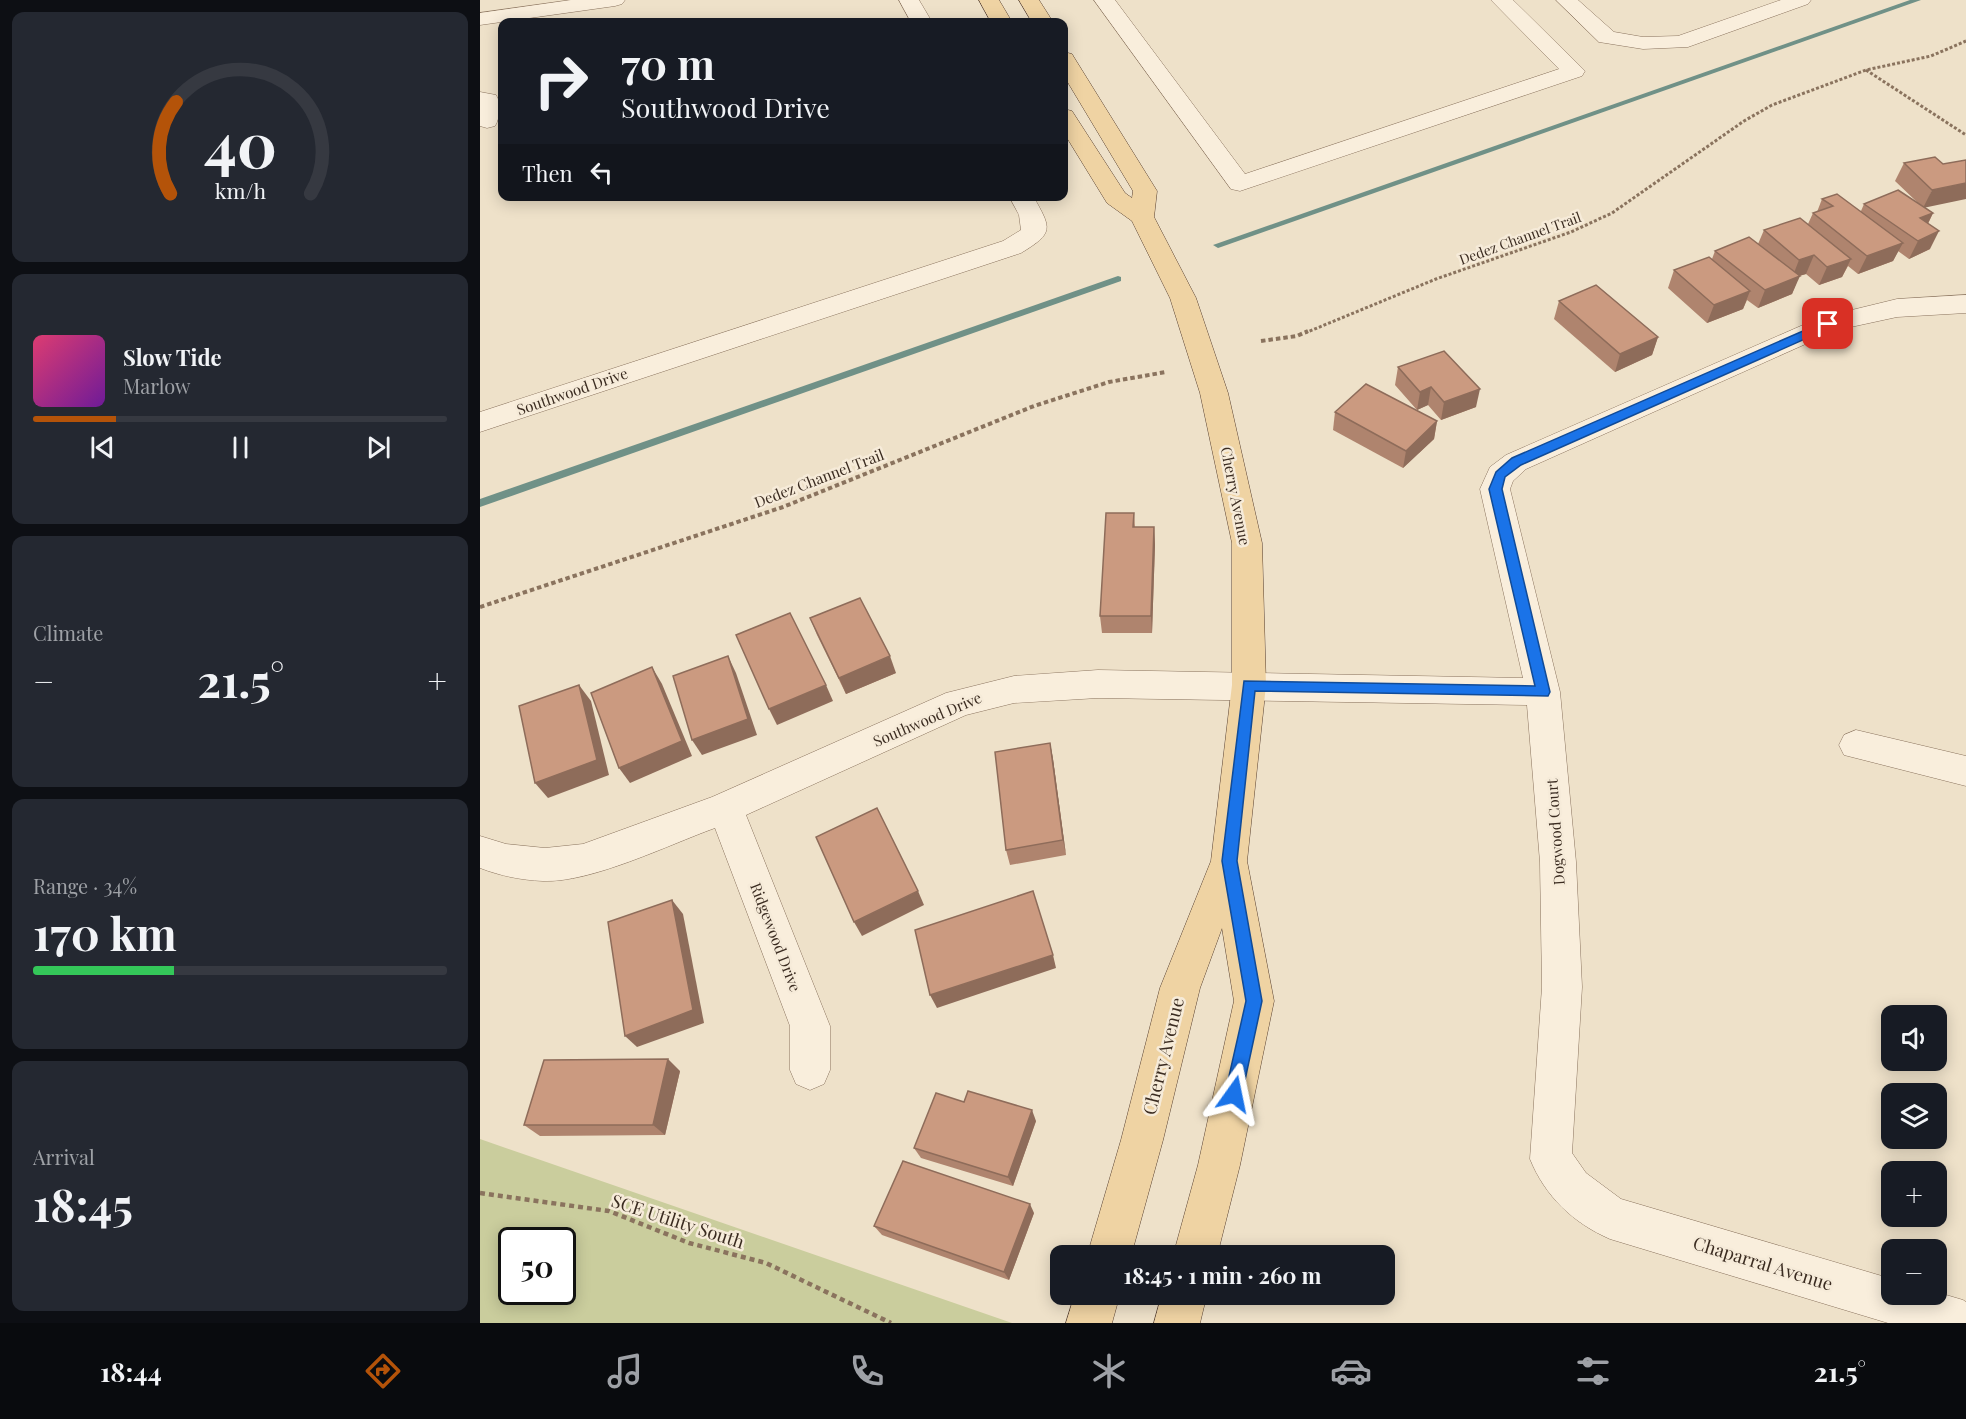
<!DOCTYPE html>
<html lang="en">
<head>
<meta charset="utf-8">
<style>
  :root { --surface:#171b24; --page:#242831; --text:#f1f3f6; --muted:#9ea1a6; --line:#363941; --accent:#b45309 }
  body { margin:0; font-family:"Playfair Display",serif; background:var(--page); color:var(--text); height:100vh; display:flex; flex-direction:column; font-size:22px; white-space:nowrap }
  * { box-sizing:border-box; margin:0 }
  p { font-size:20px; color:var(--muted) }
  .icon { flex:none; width:33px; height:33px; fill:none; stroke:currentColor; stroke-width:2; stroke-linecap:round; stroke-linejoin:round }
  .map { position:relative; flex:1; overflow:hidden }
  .details { display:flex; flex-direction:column; gap:12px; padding:12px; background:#0d0f14; width:480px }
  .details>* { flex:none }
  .top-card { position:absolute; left:18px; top:18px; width:570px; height:183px; border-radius:12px; box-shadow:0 3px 15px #0003; background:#171b24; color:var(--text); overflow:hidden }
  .buttons { position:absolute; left:1401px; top:1005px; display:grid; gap:12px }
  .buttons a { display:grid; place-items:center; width:66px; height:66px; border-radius:12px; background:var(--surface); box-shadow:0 3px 15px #0003; font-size:30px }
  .speed { position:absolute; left:18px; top:1227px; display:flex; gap:12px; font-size:30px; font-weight:700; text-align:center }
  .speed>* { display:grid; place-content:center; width:78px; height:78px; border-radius:50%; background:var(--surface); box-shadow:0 3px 15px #0003; line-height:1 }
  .speed .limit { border:3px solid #111; border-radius:9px; background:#fff; color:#111 }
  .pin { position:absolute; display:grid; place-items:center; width:51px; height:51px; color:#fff; margin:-26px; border-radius:12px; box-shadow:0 3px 9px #0006 }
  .me { position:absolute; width:66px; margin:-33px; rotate:12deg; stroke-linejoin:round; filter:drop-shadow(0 0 4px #0008) }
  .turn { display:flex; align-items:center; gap:21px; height:126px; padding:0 24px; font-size:27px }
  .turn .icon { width:78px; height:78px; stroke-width:2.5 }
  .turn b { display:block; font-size:42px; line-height:51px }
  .then { display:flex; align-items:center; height:57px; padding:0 24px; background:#0003; gap:12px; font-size:22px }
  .big { font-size:45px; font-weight:700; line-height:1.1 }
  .details .widget { flex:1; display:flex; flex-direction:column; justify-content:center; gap:9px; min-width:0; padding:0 21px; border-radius:12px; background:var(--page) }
  .details .dial { align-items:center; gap:0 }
  .dial svg { height:156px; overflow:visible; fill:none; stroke:var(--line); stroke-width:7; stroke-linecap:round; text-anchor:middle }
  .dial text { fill:var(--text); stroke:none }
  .song { display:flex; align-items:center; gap:18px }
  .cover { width:72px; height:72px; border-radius:9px; background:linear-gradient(135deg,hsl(340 70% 55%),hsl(280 70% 35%)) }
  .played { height:6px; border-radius:3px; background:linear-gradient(90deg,var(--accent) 20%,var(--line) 20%) }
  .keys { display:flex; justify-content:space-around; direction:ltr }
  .heat { display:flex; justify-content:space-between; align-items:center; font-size:33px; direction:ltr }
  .charge { height:9px; border-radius:4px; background:linear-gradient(90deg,#34c759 34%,var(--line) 0) }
  .trip { position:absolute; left:570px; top:1245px; width:345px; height:60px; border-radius:12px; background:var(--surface); box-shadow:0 3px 15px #0003; font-weight:700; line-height:60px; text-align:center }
  .tab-bar { display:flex; height:96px; justify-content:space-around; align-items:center; background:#090b0e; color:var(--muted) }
  .tab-bar .icon { width:42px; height:42px }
  .tab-bar .selected { color:var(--accent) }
  .tab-bar b { font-size:27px; color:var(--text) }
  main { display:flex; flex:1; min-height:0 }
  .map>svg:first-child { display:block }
  .green { fill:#cacd9d; fill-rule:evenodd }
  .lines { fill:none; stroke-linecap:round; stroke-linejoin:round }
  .stream { fill:#709187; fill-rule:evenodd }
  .minor-casing { stroke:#8a735e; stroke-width:1 }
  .major-casing { stroke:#594131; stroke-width:1 }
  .path-far2 { stroke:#8a735e; stroke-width:3; stroke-dasharray:3 2; stroke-linecap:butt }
  .path-far1 { stroke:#8a735e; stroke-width:4; stroke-dasharray:4.5 3; stroke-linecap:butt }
  .path { stroke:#8a735e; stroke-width:4.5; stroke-dasharray:5 4; stroke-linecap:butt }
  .minor { fill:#f9eedc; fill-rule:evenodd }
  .major { fill:#efd3a3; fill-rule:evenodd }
  .wall { fill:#af846e }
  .shaded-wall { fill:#8e6c5a }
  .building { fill:#cb9a80; stroke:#8e6c5a; stroke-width:1.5 }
  .route { fill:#1a73e8; stroke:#114b97; stroke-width:1.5 }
  .labels { text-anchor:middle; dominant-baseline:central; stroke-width:5; stroke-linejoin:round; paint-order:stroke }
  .far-street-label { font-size:14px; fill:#3b2c21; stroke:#f6ebd9 }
  .street-label { font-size:15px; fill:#3b2c21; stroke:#f6ebd9 }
  .near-street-label { font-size:18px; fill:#3b2c21; stroke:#f6ebd9 }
</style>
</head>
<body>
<main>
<section class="details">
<div class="widget dial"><svg viewBox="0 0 100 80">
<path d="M14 69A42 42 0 1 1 86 69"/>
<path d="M14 69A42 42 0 0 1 17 22" stroke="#b45309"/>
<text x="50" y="56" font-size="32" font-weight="700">40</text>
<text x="50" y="72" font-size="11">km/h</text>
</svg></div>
<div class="widget">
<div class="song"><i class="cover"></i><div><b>Slow Tide</b><p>Marlow</p></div></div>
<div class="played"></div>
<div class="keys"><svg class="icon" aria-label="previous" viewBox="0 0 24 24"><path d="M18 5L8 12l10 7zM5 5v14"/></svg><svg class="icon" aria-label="pause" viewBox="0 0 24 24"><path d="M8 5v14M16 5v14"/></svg><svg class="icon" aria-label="next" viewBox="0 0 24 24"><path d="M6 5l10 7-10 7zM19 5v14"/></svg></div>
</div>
<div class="widget"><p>Climate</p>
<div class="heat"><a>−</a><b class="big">21.5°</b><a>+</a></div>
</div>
<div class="widget"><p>Range · 34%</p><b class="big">170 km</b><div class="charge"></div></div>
<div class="widget"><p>Arrival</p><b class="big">18:45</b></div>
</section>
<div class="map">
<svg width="1486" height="1323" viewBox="0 0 1486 1323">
  <rect width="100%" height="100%" fill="#eee1c9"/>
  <path class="green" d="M0,1139L532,1323H0ZM32,1240H82V1292H32Z"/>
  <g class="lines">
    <g class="stream">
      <path d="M1430,0H1441L741,247L738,248L733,245Z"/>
      <path d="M638,276L641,277V281L0,507V499Z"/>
    </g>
    <defs>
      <g id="minor">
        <path d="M91,0H145L142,4L135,6L0,25V13Z"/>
        <path d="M419,0H439L452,22H431Z"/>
        <path d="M614,0H635L765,174L1079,69L1011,0H1033L1105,71L1102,76L760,191L751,189Z"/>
        <path d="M1076,0H1098L1134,32L1163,37L1198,36L1301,0H1331L1328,4L1208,47L1163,49L1119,42Z"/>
        <path d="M0,92L16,95C21,103 20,118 15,126L7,128L0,126Z"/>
        <path d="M529,196H553C572,229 574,233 541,253L0,432V412L523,241L541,230L539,215Z"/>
        <path d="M1486,295V313L1417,317L1357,330L1046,469L1033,481L1030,489L1080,692L1096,862L1102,987L1092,1153L1106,1173L1141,1199L1412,1279V1294H1456V1292L1483,1300L1486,1302V1323H1408L1130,1239C1093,1223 1065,1196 1050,1159L1062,987L1060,862L1047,705L618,698L534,703L486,715L266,815L350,1026V1070L344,1084L330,1090L316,1084L310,1070V1026L235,828C188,845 111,883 63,881C41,880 21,876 0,868V836L26,844L65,848L103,844L232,797L466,693L534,676L618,670L1043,678L1000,489L1010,467L1026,455L1339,318L1417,299Z"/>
        <path d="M1376,730L1486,756V786L1364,755L1359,745L1364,735Z"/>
      </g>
      <g id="major">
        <path d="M499,0H519L532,22H511Z"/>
        <path d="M539,0H559L573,22H552Z"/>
        <path d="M584,52L592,54L595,59L677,191L674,217L716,298L748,393L782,543L786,685L767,861L794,1001L760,1165L737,1256H693L718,1165L754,1001L742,928L720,988L683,1140L651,1256H607L641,1140L680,988L731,861L752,685V543L720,393L690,298L652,221L627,203L584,133V109L592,111L645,193L652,198L653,191L584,76Z"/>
        <path d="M595,1294H640L632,1323H586Z"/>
        <path d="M682,1294H727L720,1323H674Z"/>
      </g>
    </defs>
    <use href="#minor" class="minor-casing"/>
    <use href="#major" class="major-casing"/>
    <g class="path-far2">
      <path d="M1386,70L1486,135"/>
      <path d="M825,333L956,279L1091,232L1132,213L1264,121L1292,105L1386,70L1451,56L1486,41"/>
    </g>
    <g class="path-far1">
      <path d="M781,341L817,336L828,331"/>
      <path d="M0,607L303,507L554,406L629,382L686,372"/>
    </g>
    <path class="path" d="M0,1193L129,1211L209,1243L286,1263L411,1323"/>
    <use href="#minor" class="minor"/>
    <use href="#major" class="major"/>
  </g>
  <g class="wall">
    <path d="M1424,163L1463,164L1445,207L1453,213L1448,224L1450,249L1429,259L1418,251L1413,261L1378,274L1368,266L1362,277L1339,285L1326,274L1319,276L1312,294L1278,308L1267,300L1263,309L1227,323L1188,288L1194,270L1232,259L1235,251L1278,244L1284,230L1328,224L1333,213L1337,212L1342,199L1381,211L1384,204L1437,202L1415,181Z"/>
    <path d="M1079,301L1178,337L1172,355L1135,372L1074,319Z"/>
    <path d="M918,367L996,407L961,420L948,405L937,410L915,385Z"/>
    <path d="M855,412L957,421L954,439L923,468L853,430Z"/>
    <path d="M654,513L655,527H674L675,545L672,633H622L620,616Z"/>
    <path d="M330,618L416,673L366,694L337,635Z"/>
    <path d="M570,743L573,759L586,855L530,865L526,850Z"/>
    <path d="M200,1071L185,1135L60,1136L44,1125Z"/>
    <path d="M484,1102L556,1121L533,1186L441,1158L434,1148Z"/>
    <path d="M554,1213L529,1280L402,1235L394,1226Z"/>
  </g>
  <g class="shaded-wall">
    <path d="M1486,183V199L1443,208L1452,190Z"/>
    <path d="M1453,213L1444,231L1431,237L1440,218Z"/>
    <path d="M1459,231L1450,249L1429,259L1438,241Z"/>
    <path d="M1423,243L1413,261L1378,274L1387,256Z"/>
    <path d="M1334,255L1326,274L1312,278L1319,260Z"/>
    <path d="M1371,259L1362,277L1339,285L1347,267Z"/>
    <path d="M1320,276L1312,294L1278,308L1285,290Z"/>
    <path d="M1270,291L1263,309L1227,323L1234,305Z"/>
    <path d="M1178,337L1172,355L1135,372L1140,354Z"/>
    <path d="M951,387L948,405L937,410L940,392Z"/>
    <path d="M1000,389L996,407L961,420L964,402Z"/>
    <path d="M957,421L954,439L923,468L926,451Z"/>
    <path d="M674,527L675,545L672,633L671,616Z"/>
    <path d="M248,656L256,673L277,735L222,755L212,740Z"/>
    <path d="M410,656L416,673L366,694L359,678Z"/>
    <path d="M172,667L182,684L212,756L150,783L139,768Z"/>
    <path d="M99,685L111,701L129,775L68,798L55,783Z"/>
    <path d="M346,685L353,701L297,725L289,709Z"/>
    <path d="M570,743L573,759L586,855L583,840Z"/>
    <path d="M438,891L444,905L382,936L374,922Z"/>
    <path d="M192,900L203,914L224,1023L157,1047L145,1036Z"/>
    <path d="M573,955L576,968L457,1008L450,995Z"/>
    <path d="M188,1059L200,1071L185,1135L173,1125Z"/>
    <path d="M552,1110L556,1121L533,1186L528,1177Z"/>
    <path d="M550,1204L554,1213L529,1280L524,1272Z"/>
  </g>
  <g class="building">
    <path d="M1455,157L1463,164L1486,160V183L1452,190L1424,163Z"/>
    <path d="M1418,190L1453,213L1440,218L1459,231L1438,241L1384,204Z"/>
    <path d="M1357,194L1423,243L1387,256L1333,213L1353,206L1342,199Z"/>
    <path d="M1320,218L1371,259L1347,267L1334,255L1319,260L1284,230Z"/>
    <path d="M1269,237L1320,276L1285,290L1235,251Z"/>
    <path d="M1229,257L1270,291L1234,305L1194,270Z"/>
    <path d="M1116,285L1178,337L1140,354L1079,301Z"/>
    <path d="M964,351L1000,389L964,402L951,387L940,392L918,367Z"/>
    <path d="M886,384L957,421L926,451L855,412Z"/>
    <path d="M626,513H654L653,527H674L671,616H620Z"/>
    <path d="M380,598L410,656L359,678L330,618Z"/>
    <path d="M310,613L346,685L289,709L256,635Z"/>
    <path d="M248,656L268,719L212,740L193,676Z"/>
    <path d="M172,667L202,741L139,768L111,693Z"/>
    <path d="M99,685L117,760L55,783L39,706Z"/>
    <path d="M570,743L583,840L526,850L515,752Z"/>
    <path d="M397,808L438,891L374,922L336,837Z"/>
    <path d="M553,891L573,955L450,995L435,930Z"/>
    <path d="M192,900L213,1010L145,1036L128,922Z"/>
    <path d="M188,1059L173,1125H44L64,1060Z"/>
    <path d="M488,1091L552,1110L528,1177L434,1148L456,1093L484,1102Z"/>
    <path d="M423,1161L550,1204L524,1272L394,1226Z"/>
  </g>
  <path class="route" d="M1348,320L1354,324L1352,327L1041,465L1025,477L1022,489L1070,692L1068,696L775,691L757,861L782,1001L762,1094L760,1100L754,1103L748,1100L745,1094L766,1001L742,861L764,681L1055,686L1009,489L1016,472L1032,458Z"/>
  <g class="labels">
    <g class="far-street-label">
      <text transform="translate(1040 238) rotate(-20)">Dedez Channel Trail</text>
    </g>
    <g class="street-label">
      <text transform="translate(92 391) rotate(-19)">Southwood Drive</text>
      <text transform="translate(339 478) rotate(-21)">Dedez Channel Trail</text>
      <text transform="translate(756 496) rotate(79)">Cherry Avenue</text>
      <text transform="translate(447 719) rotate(-23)">Southwood Drive</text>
      <text transform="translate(1075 832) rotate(-94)">Dogwood Court</text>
      <text transform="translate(296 937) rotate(69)">Ridgewood Drive</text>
    </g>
    <g class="near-street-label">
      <text transform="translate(683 1056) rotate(-76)">Cherry Avenue</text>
      <text transform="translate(198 1221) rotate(18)">SCE Utility South</text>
      <text transform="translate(1283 1263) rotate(17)">Chaparral Avenue</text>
    </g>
  </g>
</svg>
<div class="buttons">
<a><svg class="icon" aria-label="sound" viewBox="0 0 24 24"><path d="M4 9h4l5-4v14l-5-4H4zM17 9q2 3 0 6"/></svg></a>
<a><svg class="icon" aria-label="layers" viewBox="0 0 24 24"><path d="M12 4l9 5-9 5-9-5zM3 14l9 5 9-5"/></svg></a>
<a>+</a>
<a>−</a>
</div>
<div class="speed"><div class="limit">50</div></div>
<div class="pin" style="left:1348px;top:324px;background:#d93025"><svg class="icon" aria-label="arrive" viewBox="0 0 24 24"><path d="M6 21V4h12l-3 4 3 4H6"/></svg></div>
<svg class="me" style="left:754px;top:1094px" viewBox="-20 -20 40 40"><path d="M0-17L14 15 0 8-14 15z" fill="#1a73e8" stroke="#fff" stroke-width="4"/></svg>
<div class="trip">18:45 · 1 min · 260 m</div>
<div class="top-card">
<div class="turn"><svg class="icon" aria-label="right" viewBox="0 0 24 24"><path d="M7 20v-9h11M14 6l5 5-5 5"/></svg><div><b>70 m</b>Southwood Drive</div></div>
<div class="then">Then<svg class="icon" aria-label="left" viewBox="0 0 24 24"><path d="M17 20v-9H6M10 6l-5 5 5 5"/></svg></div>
</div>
</div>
</main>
<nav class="tab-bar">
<b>18:44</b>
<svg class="icon selected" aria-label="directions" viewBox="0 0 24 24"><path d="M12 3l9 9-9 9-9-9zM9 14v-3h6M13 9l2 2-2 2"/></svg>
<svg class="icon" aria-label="music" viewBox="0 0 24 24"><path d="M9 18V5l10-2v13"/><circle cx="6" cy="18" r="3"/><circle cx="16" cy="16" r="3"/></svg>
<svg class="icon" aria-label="phone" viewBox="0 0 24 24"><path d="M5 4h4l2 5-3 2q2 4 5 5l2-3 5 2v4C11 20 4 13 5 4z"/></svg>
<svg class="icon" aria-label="climate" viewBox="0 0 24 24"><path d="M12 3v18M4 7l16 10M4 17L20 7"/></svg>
<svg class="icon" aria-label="car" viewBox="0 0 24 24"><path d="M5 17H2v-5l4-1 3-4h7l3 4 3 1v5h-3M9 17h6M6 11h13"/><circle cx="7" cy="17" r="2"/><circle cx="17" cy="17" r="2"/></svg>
<svg class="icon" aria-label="filters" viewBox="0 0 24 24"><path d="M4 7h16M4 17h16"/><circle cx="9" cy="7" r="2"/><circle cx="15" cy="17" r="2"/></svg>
<b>21.5°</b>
</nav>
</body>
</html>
